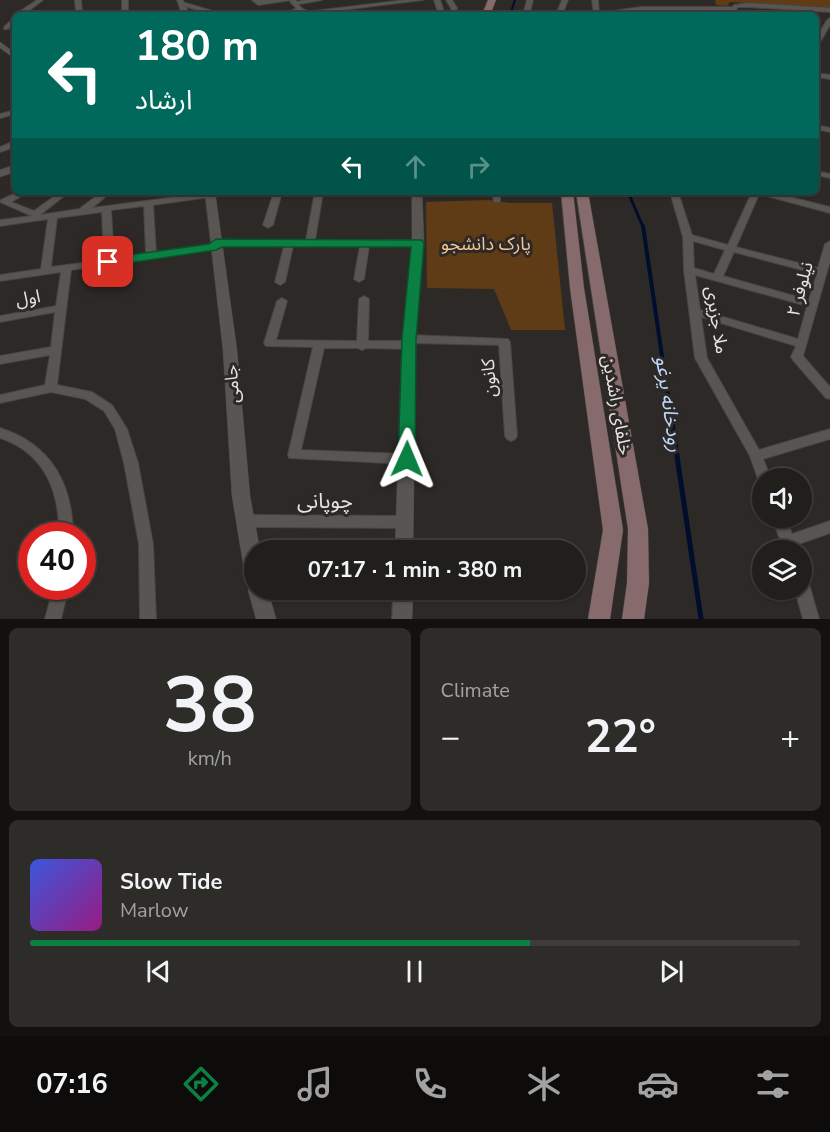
<!DOCTYPE html>
<html lang="en">
<head>
<meta charset="utf-8">
<style>
  :root { --surface:#211f1c; --page:#2d2c29; --text:#f1f3f6; --muted:#a2a2a3; --line:#3e3d3b; --accent:#0b8043 }
  body { margin:0; font-family:"Nunito Sans","Noto Sans Arabic",sans-serif; background:var(--page); color:var(--text); height:100vh; display:flex; flex-direction:column; font-size:22px; white-space:nowrap }
  * { box-sizing:border-box; margin:0 }
  p { font-size:20px; color:var(--muted) }
  .icon { flex:none; width:33px; height:33px; fill:none; stroke:currentColor; stroke-width:2; stroke-linecap:round; stroke-linejoin:round }
  .map { position:relative; height:619px; overflow:hidden }
  .side { display:flex; flex-direction:column; gap:9px; padding:9px; background:#12110f; flex:1 }
  .side>* { flex:none }
  .guide { position:absolute; left:12px; top:12px; width:807px; height:183px; border-radius:9px; box-shadow:0 2px 4px #0004,0 0 0 2px var(--line); background:#00695c; color:#fff; overflow:hidden }
  .controls { position:absolute; left:752px; top:468px; display:grid; gap:12px }
  .controls a { display:grid; place-items:center; width:60px; height:60px; border-radius:50%; background:var(--surface); box-shadow:0 2px 4px #0004,0 0 0 2px var(--line); font-size:30px }
  .speed { position:absolute; left:18px; top:522px; display:flex; gap:12px; font-size:30px; font-weight:700; text-align:center }
  .speed>* { display:grid; place-content:center; width:78px; height:78px; border-radius:50%; background:var(--surface); box-shadow:0 2px 4px #0004,0 0 0 2px var(--line); line-height:1 }
  .speed .limit { border:9px solid #d22; background:#fff; color:#111 }
  .pin { position:absolute; display:grid; place-items:center; width:51px; height:51px; color:#fff; margin:-26px; border-radius:12px; box-shadow:0 3px 9px #0006 }
  .me { position:absolute; width:66px; margin:-33px; rotate:1deg; stroke-linejoin:round; filter:drop-shadow(0 0 4px #0008) }
  .turn { display:flex; align-items:center; gap:21px; height:126px; padding:0 24px; font-size:27px }
  .turn .icon { width:78px; height:78px; stroke-width:2.5 }
  .turn b { display:block; font-size:42px; line-height:51px }
  .lanes { display:flex; align-items:center; height:57px; padding:0 24px; background:#0003; justify-content:center; gap:30px; direction:ltr }
  .lanes .off { opacity:.35 }
  .big { font-size:45px; font-weight:700; line-height:1.1 }
  .side .widget { flex:1; display:flex; flex-direction:column; justify-content:center; gap:9px; min-width:0; padding:0 21px; border-radius:9px; background:var(--page) }
  .side .dial { align-items:center; gap:0 }
  .dial b { font-size:78px; line-height:1 }
  .song { display:flex; align-items:center; gap:18px }
  .cover { width:72px; height:72px; border-radius:9px; background:linear-gradient(135deg,hsl(230 70% 55%),hsl(310 70% 35%)) }
  .played { height:6px; border-radius:3px; background:linear-gradient(90deg,var(--accent) 65%,var(--line) 65%) }
  .keys { display:flex; justify-content:space-around; direction:ltr }
  .heat { display:flex; justify-content:space-between; align-items:center; font-size:33px; direction:ltr }
  .side .tiles { flex:1; display:grid; gap:9px; grid-template-columns:1fr 1fr }
  .widget:last-child { grid-column:span 2 }
  .trip { position:absolute; left:244px; top:540px; width:342px; height:60px; border-radius:30px; background:var(--surface); box-shadow:0 2px 4px #0004,0 0 0 2px var(--line); font-weight:700; line-height:60px; text-align:center }
  .menu { display:flex; height:96px; justify-content:space-around; align-items:center; background:#0d0c0b; color:var(--muted) }
  .menu .icon { width:42px; height:42px }
  .menu .active { color:var(--accent) }
  .menu b { font-size:27px; color:var(--text) }
  .map>svg:first-child { display:block }
  .green { fill:#5f3c15 }
  .lines { fill:none; stroke-linecap:round; stroke-linejoin:round }
  .stream-far3 { stroke:#000e2b; stroke-width:2 }
  .stream-far2 { stroke:#000e2b; stroke-width:3 }
  .stream-far1 { stroke:#000e2b; stroke-width:4 }
  .stream { stroke:#000e2b; stroke-width:5 }
  .minor-casing { stroke:#474442; stroke-width:2 }
  .tertiary-casing { stroke:#474442; stroke-width:1 }
  .secondary-casing { stroke:#474442; stroke-width:1 }
  .minor { fill:#595552; fill-rule:evenodd }
  .tertiary { fill:#595552; fill-rule:evenodd }
  .secondary { fill:#876a6b; fill-rule:evenodd }
  .route { fill:#0b8043; stroke:#07532c; stroke-width:1.5 }
  .labels { text-anchor:middle; dominant-baseline:central; stroke-width:6; stroke-linejoin:round; paint-order:stroke }
  .park-label { font-size:18px; fill:#f7c697; stroke:#2c2926 }
  .street-label { font-size:18px; fill:#e7e4e2; stroke:#2c2926 }
  .water-label { font-size:20px; font-style:italic; fill:#bfd7fa; stroke:#2c2926 }
  .near-street-label { font-size:21px; fill:#e7e4e2; stroke:#2c2926 }
</style>
</head>
<body>
<div class="map">
<svg width="830" height="619" viewBox="0 0 830 619">
  <rect width="100%" height="100%" fill="#2c2926"/>
  <g class="green">
    <path d="M715,0H830V8L730,2L727,6L716,5Z"/>
    <path d="M489,200L509,203H552L565,330H511L494,289L427,288L426,202Z"/>
  </g>
  <g class="lines">
    <path class="stream-far3" d="M510,15L515,0"/>
    <path class="stream-far2" d="M628,192L643,227"/>
    <path class="stream-far1" d="M643,226L668,397"/>
    <path class="stream" d="M668,395L701,619"/>
    <defs>
      <g id="minor">
        <path d="M37,0H43L27,12L76,13L75,0H81L82,13H103L106,15H18L19,12Z"/>
        <rect x="122" y="0" width="6" height="15"/>
        <path d="M252,0H292L258,5Z"/>
        <path d="M306,0H322L294,5L291,3Z"/>
        <path d="M405,0H423L309,14L306,12Z"/>
        <path d="M434,0H440L445,15H439Z"/>
        <path d="M446,0H452L457,8L456,12L476,15L451,14V8Z"/>
        <path d="M527,0H533L529,15H523Z"/>
        <path d="M562,0H568L562,15H556Z"/>
        <path d="M592,0H598L599,13L641,7H733L734,5L748,3L830,8V12L748,7H738L735,11H700L701,15H697L694,11H641L610,15H594Z"/>
        <path d="M182,2L223,14L224,15H215L180,5Z"/>
        <path d="M301,7L303,10L287,15H278Z"/>
        <path d="M15,17V22L8,29H4V27Z"/>
        <path d="M830,18V25L819,44L816,46V39L827,20Z"/>
        <path d="M816,73L830,75V79L816,77Z"/>
        <path d="M15,110V114L0,118V114Z"/>
        <path d="M816,125L830,128V132L816,129Z"/>
        <path d="M12,142H15V147L0,152V147Z"/>
        <path d="M816,171L830,174V178L816,175Z"/>
        <path d="M18,192H29L11,202L34,211L60,192H69L40,215L79,209L102,192H111L92,208L213,192L214,194L210,197L153,205L156,252L212,244L213,241L216,240H306L315,192H323L315,240H418L423,243L418,246H369L364,279L359,282L354,279L360,246H293L285,282L280,285L275,282L284,246H221L216,249L71,270L57,385L92,392L112,405L127,429L138,463L153,544L156,619H140L139,544L124,463L115,429L104,411L85,399L51,392L0,403V395L45,385L50,355L0,364V356L51,347L55,312L0,322V316L56,306L61,272L0,281V275L41,269L48,219L0,226V220L32,216L0,202L1,200ZM144,206L146,253L114,258L111,210ZM102,212L104,260L51,267L57,218Z"/>
        <path d="M274,192H282L273,225L268,228L263,225Z"/>
        <path d="M492,192H500V202H494Z"/>
        <path d="M670,192H678L692,235L728,245L752,192H770L830,207V213L759,194L736,247L818,268L825,244L830,241V261L803,356L830,387V399L826,398L793,360L791,357L796,346L701,317L707,358L759,450L830,429V439L763,459L771,478H762V483L759,482L750,456L695,358L684,270L683,237ZM693,241L725,250L714,274L694,268ZM734,252L817,274L809,300L723,276ZM695,275L807,306L798,339L700,310Z"/>
        <path d="M364,296L369,299L368,341H405L403,339L405,336L409,335L508,339L510,342L517,436L515,439L511,441L507,439L505,436L499,345L413,343L415,345L413,348L409,349L366,348L362,350L358,348H324L301,450L407,454L412,455L414,459L412,463L407,464L289,458L288,455L313,347L266,346L264,343L277,301L282,298L287,301L276,340L357,341L359,299Z"/>
        <path d="M0,428C51,444 73,484 73,536H59C60,492 45,453 0,438Z"/>
        <path d="M245,515L404,516L409,518L411,522L409,526L404,528L245,527L240,525L238,521L240,517Z"/>
        <path d="M772,518H786L792,534L830,521V533L796,545L798,550H784Z"/>
        <path d="M801,577L806,579L809,584L819,619H803L795,590H801Z"/>
        <path d="M54,586H69L61,619H45Z"/>
      </g>
      <g id="tertiary">
        <path d="M177,0H183L190,15H182Z"/>
        <path d="M289,0H296L301,8L320,15C305,15 297,12 289,0Z"/>
        <path d="M0,42L15,53V59L0,48Z"/>
        <path d="M15,165V172L0,177V170Z"/>
        <path d="M205,192H215L237,350L250,496L260,550H255V590H268L276,619H256L248,590L253,583L248,581L245,575L232,496L223,350Z"/>
        <path d="M412,192H422L424,243L416,339L413,550H395L402,339L412,243Z"/>
        <path d="M393,590H413L412,619H392Z"/>
      </g>
      <g id="secondary">
        <path d="M488,0H496L490,15H482Z"/>
        <path d="M561,192H573L584,288L623,530L610,619H588L603,530L570,288Z"/>
        <path d="M576,192H588L648,529L649,583L644,619H622L627,583L628,529Z"/>
      </g>
    </defs>
    <use href="#minor" class="minor-casing"/>
    <use href="#tertiary" class="tertiary-casing"/>
    <use href="#secondary" class="secondary-casing"/>
    <use href="#minor" class="minor"/>
    <use href="#tertiary" class="tertiary"/>
    <use href="#secondary" class="secondary"/>
  </g>
  <path class="route" d="M216,239L422,240L424,243L416,339L415,459L413,464L407,466L401,464L398,459L402,339L411,247H222L216,250L108,266L102,262L108,258L209,244Z"/>
  <g class="labels">
    <g class="park-label">
      <text x="486" y="244">پارک دانشجو</text>
    </g>
    <g class="street-label">
      <text transform="translate(800 289) rotate(-75)">نیلوفر ۲</text>
      <text transform="translate(28 298) rotate(-10)">اول</text>
      <text transform="translate(717 320) rotate(81)">ملا جزیری</text>
      <text transform="translate(489 378) rotate(-94)">کانون</text>
      <text transform="translate(232 384) rotate(-94)">جامی</text>
      <text transform="translate(617 405) rotate(80)">خلفای راشدین</text>
    </g>
    <g class="water-label">
      <text transform="translate(669 404) rotate(82)">رودخانه یرغو</text>
    </g>
    <g class="near-street-label">
      <text x="325" y="501">چوپانی</text>
    </g>
  </g>
</svg>
<div class="controls">
<a><svg class="icon" aria-label="sound" viewBox="0 0 24 24"><path d="M4 9h4l5-4v14l-5-4H4zM17 9q2 3 0 6"/></svg></a>
<a><svg class="icon" aria-label="layers" viewBox="0 0 24 24"><path d="M12 4l9 5-9 5-9-5zM3 14l9 5 9-5"/></svg></a>
</div>
<div class="speed"><div class="limit">40</div></div>
<div class="pin" style="left:108px;top:262px;background:#d93025"><svg class="icon" aria-label="arrive" viewBox="0 0 24 24"><path d="M6 21V4h12l-3 4 3 4H6"/></svg></div>
<svg class="me" style="left:407px;top:459px" viewBox="-20 -20 40 40"><path d="M0-17L14 15 0 8-14 15z" fill="#0b8043" stroke="#fff" stroke-width="4"/></svg>
<div class="trip">07:17 · 1 min · 380 m</div>
<div class="guide">
<div class="turn"><svg class="icon" aria-label="left" viewBox="0 0 24 24"><path d="M17 20v-9H6M10 6l-5 5 5 5"/></svg><div><b>180 m</b>ارشاد</div></div>
<div class="lanes"><svg class="icon" aria-label="left" viewBox="0 0 24 24"><path d="M17 20v-9H6M10 6l-5 5 5 5"/></svg><svg class="icon off" aria-label="ahead" viewBox="0 0 24 24"><path d="M12 20V5M6 11l6-6 6 6"/></svg><svg class="icon off" aria-label="right" viewBox="0 0 24 24"><path d="M7 20v-9h11M14 6l5 5-5 5"/></svg></div>
</div>
</div>
<section class="side">
<div class="tiles">
<div class="widget dial"><b>38</b><p>km/h</p></div>
<div class="widget"><p>Climate</p>
<div class="heat"><a>−</a><b class="big">22°</b><a>+</a></div>
</div>
<div class="widget">
<div class="song"><i class="cover"></i><div><b>Slow Tide</b><p>Marlow</p></div></div>
<div class="played"></div>
<div class="keys"><svg class="icon" aria-label="previous" viewBox="0 0 24 24"><path d="M18 5L8 12l10 7zM5 5v14"/></svg><svg class="icon" aria-label="pause" viewBox="0 0 24 24"><path d="M8 5v14M16 5v14"/></svg><svg class="icon" aria-label="next" viewBox="0 0 24 24"><path d="M6 5l10 7-10 7zM19 5v14"/></svg></div>
</div>
</div>
</section>
<nav class="menu">
<b>07:16</b>
<svg class="icon active" aria-label="directions" viewBox="0 0 24 24"><path d="M12 3l9 9-9 9-9-9zM9 14v-3h6M13 9l2 2-2 2"/></svg>
<svg class="icon" aria-label="music" viewBox="0 0 24 24"><path d="M9 18V5l10-2v13"/><circle cx="6" cy="18" r="3"/><circle cx="16" cy="16" r="3"/></svg>
<svg class="icon" aria-label="phone" viewBox="0 0 24 24"><path d="M5 4h4l2 5-3 2q2 4 5 5l2-3 5 2v4C11 20 4 13 5 4z"/></svg>
<svg class="icon" aria-label="climate" viewBox="0 0 24 24"><path d="M12 3v18M4 7l16 10M4 17L20 7"/></svg>
<svg class="icon" aria-label="car" viewBox="0 0 24 24"><path d="M5 17H2v-5l4-1 3-4h7l3 4 3 1v5h-3M9 17h6M6 11h13"/><circle cx="7" cy="17" r="2"/><circle cx="17" cy="17" r="2"/></svg>
<svg class="icon" aria-label="filters" viewBox="0 0 24 24"><path d="M4 7h16M4 17h16"/><circle cx="9" cy="7" r="2"/><circle cx="15" cy="17" r="2"/></svg>
</nav>
</body>
</html>
